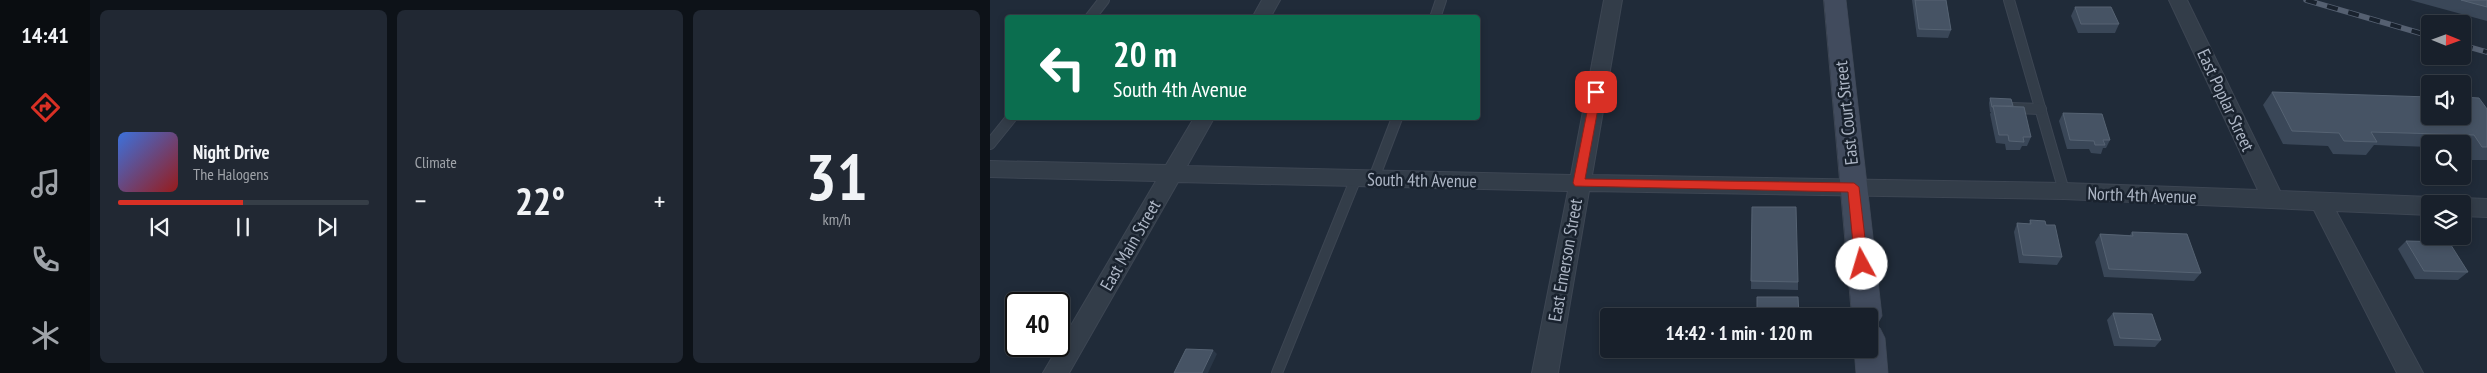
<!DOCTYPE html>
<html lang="en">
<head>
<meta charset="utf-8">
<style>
  :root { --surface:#18202b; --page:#212833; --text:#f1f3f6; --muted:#9fa3a9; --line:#363e47; --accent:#d93025 }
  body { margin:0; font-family:"PT Sans Narrow",sans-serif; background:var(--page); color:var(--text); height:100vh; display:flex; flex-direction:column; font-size:19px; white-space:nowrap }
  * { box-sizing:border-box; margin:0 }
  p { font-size:16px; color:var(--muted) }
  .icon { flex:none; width:28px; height:28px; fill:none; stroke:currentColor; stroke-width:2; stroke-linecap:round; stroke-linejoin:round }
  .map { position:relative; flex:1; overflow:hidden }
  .panel { display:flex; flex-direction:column; gap:10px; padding:10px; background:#0d1218; width:900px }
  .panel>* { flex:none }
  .top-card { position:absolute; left:15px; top:15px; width:475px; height:105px; border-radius:5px; box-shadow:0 2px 8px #0003,0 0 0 1px var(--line); background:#0b6e4f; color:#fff; overflow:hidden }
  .needle { width:32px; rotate:91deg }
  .fabs { position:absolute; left:1431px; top:15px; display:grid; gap:10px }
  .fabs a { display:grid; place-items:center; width:50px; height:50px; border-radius:5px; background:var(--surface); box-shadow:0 2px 8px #0003,0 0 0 1px var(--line); font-size:25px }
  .speed { position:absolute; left:15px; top:292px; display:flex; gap:10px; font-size:25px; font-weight:700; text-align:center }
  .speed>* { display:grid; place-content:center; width:65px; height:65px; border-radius:50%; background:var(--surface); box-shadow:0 2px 8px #0003,0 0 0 1px var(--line); line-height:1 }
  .speed .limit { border:2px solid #111; border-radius:8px; background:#fff; color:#111 }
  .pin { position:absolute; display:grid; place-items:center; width:42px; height:42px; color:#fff; margin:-21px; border-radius:10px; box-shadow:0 2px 8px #0006 }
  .me { position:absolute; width:55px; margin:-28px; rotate:354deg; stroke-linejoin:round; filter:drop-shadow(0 0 4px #0008) }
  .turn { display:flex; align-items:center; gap:18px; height:105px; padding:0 25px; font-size:22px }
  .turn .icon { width:65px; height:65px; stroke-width:2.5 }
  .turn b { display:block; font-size:35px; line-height:42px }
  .big { font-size:38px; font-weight:600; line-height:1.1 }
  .panel .tile { flex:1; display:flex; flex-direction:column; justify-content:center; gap:8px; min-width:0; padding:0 18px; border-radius:8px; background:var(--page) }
  .panel .dial { align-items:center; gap:0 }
  .dial b { font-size:65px; line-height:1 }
  .song { display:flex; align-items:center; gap:15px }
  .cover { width:60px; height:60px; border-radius:8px; background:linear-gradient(135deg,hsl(220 70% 55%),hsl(0 70% 35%)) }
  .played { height:5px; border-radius:2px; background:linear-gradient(90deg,var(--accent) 50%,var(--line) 50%) }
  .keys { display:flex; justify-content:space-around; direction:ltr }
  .heat { display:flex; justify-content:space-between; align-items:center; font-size:28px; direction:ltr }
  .panel .tiles { flex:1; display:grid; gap:10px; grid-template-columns:repeat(3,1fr) }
  .trip { position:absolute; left:610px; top:308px; width:278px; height:50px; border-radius:5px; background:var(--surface); box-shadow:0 2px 8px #0003,0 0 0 1px var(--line); font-weight:600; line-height:50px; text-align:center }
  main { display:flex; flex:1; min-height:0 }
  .dock { display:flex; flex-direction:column; width:90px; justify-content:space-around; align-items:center; background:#0a0d11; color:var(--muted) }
  .dock .icon { width:35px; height:35px }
  .dock .selected { color:var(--accent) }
  .dock b { font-size:22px; color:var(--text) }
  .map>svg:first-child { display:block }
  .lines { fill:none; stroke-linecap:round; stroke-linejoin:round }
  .lane-casing { stroke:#3d4653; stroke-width:12 }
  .street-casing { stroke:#3d4653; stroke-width:2 }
  .secondary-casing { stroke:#3d4653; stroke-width:1 }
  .lane { stroke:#333d49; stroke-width:10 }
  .street { fill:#333d49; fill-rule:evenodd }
  .secondary { fill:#414b5d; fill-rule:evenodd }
  .rail-casing { stroke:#556071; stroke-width:5.5 }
  .rail { stroke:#19222e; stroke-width:4; stroke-dasharray:11; stroke-linecap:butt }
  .wall { fill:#3a4758 }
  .shaded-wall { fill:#2a3747 }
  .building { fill:#465364; stroke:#566373 }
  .route { fill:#d93025; stroke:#8d1f18 }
  .labels { text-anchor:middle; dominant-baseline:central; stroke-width:5; stroke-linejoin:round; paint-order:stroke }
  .street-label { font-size:18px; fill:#aeb7c6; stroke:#19222e }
</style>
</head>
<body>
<main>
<nav class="dock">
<b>14:41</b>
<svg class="icon selected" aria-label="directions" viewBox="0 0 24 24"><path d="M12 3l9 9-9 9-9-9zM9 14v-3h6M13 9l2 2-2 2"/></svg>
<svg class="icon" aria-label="music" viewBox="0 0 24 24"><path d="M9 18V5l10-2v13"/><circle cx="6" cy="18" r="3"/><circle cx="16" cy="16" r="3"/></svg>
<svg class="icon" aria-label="phone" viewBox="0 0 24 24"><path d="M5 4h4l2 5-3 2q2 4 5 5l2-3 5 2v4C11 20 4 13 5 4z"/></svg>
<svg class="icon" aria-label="climate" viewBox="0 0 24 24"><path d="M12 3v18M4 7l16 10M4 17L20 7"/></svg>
</nav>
<section class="panel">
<div class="tiles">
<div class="tile">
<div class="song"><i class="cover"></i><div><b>Night Drive</b><p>The Halogens</p></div></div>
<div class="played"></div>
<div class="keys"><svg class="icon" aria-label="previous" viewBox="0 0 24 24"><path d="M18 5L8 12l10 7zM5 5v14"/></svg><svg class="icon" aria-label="pause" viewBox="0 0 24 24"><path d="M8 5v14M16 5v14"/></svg><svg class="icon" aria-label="next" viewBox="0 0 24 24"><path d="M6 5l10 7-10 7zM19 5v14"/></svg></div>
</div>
<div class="tile"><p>Climate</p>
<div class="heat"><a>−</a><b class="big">22°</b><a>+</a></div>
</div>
<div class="tile dial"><b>31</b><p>km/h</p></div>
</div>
</section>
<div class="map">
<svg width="1497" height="373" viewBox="0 0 1497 373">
  <rect width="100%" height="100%" fill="#202b39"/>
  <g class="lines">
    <defs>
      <g id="lane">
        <path d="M1019,0L1074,191"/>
        <path d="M100,18L114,0"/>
        <path d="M445,18L451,0"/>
        <path d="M1022,108L1051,109"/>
        <path d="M0,144L21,118"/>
        <path d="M384,178L407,118"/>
        <path d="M287,373L366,178"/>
      </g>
      <g id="street">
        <path d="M272,0H290L280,18H262Z"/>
        <path d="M614,0H632L602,175L1074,183L1268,190L1179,0H1197L1290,191L1440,197L1448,200L1450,204H1440V215L1346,211L1433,373H1407L1324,210L1074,199L599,191L568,373H542L578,191L188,182L79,373H53L166,181L0,177V161L176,165L204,118H224L197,166L581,175Z"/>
        <path d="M1472,198L1497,199V217L1472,216V204H1463Z"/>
      </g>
      <path id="secondary" d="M834,0H856L892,316L886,326L890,328L895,338L898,373H866L864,349H879V316H862Z"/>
    </defs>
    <use href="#lane" class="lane-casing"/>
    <use href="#street" class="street-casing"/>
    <use href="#secondary" class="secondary-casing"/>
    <use href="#lane" class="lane"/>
    <use href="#street" class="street"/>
    <use href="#secondary" class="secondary"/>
    <defs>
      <g id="rail">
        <path d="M1316,0L1440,36"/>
        <path d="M1472,45L1497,52"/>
      </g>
    </defs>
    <use href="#rail" class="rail-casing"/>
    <use href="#rail" class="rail"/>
  </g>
  <g class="wall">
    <path d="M922,0H956L961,30L958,38L927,37Z"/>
    <path d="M1420,0H1497V21Z"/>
    <path d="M1085,7L1129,24L1125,33H1088L1081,16Z"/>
    <path d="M1282,92L1497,109V160H1479L1472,150V144H1440V147L1384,145L1376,155L1343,154L1338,146L1293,144L1273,105Z"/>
    <path d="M1000,98L1023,106L1041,137L1037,146H1032L1030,150H1016L1015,144L1006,143L1000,114L1001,112H1000L999,103Z"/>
    <path d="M1073,113L1120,140L1116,148H1113L1111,154L1101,153L1099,149H1077L1069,121Z"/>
    <path d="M762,207L808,282V290L761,289Z"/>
    <path d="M1040,220L1056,225L1072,257L1067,265L1029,263L1024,232L1027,223L1039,224Z"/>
    <path d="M1142,232L1211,273L1204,281L1114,277L1105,242L1110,234L1140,235Z"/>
    <path d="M1416,241L1478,272L1468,280L1425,279L1408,249Z"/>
    <path d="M1123,313L1171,340L1165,347L1124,346L1117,320Z"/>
    <path d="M758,349L810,352L809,359H758Z"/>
  </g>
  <path class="shaded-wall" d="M223,350L227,354L218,373H212Z"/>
  <g class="building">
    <path d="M925,0H956L961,30L929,29Z"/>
    <path d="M1471,0H1497V7Z"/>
    <path d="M1085,7H1121L1129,24H1091Z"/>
    <path d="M1282,92L1440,97V116H1472V97L1489,98L1497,109V147H1492L1484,135L1381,132L1387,142L1354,141L1349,133L1302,131Z"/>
    <path d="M1000,98L1021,99L1023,106H1003V107H1002Z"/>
    <path d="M1003,106L1034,107L1041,137H1033L1034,142L1019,141L1018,135H1009Z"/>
    <path d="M1073,113L1112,114L1120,140H1113L1115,145H1105L1104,141L1080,140Z"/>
    <path d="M762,207H806L808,282L761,281Z"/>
    <path d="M1040,220L1055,221L1056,225H1065L1072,257L1033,255L1027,223L1041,224Z"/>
    <path d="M1142,232L1197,234L1211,273L1119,269L1110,234L1143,236Z"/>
    <path d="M1416,241L1459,242L1478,272L1434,271Z"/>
    <path d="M767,297H808L809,316H767Z"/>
    <path d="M1123,313L1162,314L1171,340L1130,338Z"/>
    <path d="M196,349L223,350L212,373H184Z"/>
    <path d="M758,349H810V352L758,351Z"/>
  </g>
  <path class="route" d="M606,88L611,92L595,179L864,183L869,187L878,264L876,268H867L865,264L858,192L585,186L583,183L601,92Z"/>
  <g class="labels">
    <g class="street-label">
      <text transform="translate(1236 100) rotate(65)">East Poplar Street</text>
      <text transform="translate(856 113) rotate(-96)">East Court Street</text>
      <text transform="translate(432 180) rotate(1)">South 4th Avenue</text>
      <text transform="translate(1152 195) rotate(2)">North 4th Avenue</text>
      <text transform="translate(140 245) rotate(-60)">East Main Street</text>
      <text transform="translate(575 260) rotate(-80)">East Emerson Street</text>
    </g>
  </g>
</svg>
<div class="fabs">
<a><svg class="needle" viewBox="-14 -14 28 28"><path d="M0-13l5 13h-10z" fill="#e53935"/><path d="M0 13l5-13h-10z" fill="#9fa3a9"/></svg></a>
<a><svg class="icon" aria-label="sound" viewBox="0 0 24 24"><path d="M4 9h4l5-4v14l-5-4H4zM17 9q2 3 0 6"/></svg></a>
<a><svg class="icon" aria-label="search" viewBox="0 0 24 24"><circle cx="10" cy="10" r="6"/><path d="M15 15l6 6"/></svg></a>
<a><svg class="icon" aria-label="layers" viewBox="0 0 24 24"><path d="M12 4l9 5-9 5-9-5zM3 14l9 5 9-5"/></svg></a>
</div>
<div class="speed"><div class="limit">40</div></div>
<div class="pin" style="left:606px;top:92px;background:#d93025"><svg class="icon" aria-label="arrive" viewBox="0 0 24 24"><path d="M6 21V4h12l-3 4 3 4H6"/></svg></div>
<svg class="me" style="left:872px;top:264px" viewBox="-20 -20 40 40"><circle r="19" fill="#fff"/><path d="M0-13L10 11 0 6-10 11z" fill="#d93025"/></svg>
<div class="trip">14:42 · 1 min · 120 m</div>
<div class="top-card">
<div class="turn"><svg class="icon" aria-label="left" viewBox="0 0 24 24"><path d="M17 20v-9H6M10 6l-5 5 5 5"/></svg><div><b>20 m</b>South 4th Avenue</div></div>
</div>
</div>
</main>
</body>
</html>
